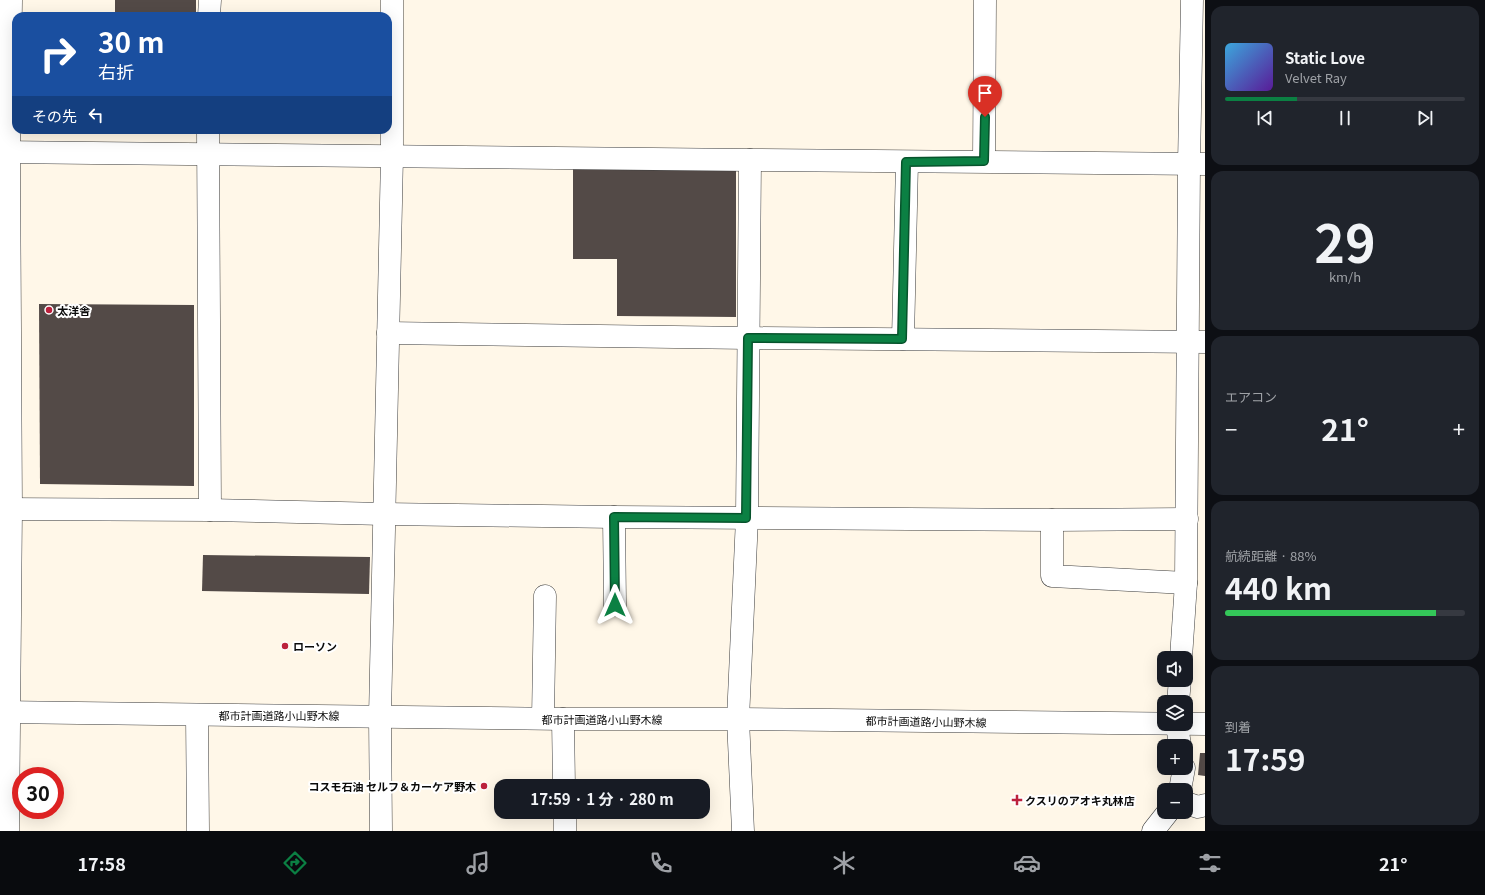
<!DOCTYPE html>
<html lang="ja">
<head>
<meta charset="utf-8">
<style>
  :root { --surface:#171b24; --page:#20242c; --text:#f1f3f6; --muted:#9ea1a6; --line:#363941; --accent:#0b8043 }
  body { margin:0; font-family:Georgia,"Noto Sans JP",serif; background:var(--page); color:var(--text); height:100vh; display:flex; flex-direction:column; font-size:15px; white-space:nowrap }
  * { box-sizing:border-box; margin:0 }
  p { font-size:13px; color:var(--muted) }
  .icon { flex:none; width:22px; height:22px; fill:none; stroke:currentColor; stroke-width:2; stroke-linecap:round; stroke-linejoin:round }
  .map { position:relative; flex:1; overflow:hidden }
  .side { display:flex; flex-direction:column; gap:6px; padding:6px; background:#0d0f14; width:280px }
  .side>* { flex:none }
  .top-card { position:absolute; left:12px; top:12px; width:380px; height:122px; border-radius:12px; box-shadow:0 4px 16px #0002; background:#1a4fa0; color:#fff; overflow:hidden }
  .controls { position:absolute; left:1157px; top:651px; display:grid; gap:8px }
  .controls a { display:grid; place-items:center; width:36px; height:36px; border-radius:8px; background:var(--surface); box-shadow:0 4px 16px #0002; font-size:20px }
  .speed { position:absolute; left:12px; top:767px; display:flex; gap:8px; font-size:20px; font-weight:700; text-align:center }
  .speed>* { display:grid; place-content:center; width:52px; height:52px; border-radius:50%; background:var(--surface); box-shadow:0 4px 16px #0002; line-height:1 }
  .speed .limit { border:6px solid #d22; background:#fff; color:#111 }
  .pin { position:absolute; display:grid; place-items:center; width:34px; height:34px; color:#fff; margin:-41px -17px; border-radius:50% 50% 50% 0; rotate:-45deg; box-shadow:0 0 4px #0007 }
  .pin .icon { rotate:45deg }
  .me { position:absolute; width:44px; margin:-22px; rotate:0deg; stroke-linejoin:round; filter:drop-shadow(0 0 3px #0008) }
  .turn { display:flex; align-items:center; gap:14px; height:84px; padding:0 20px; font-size:18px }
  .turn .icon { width:52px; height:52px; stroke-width:2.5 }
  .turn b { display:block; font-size:28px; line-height:34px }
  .then { display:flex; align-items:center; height:38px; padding:0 20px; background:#0003; gap:8px; font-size:15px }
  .big { font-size:30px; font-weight:700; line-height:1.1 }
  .side .card { flex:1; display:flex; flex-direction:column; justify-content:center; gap:6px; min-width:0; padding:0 14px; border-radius:12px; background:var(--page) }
  .side .dial { align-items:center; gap:0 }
  .dial b { font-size:52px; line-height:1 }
  .song { display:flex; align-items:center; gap:12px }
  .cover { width:48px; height:48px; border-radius:6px; background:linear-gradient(135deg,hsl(200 70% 55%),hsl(270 70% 35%)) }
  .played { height:4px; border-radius:2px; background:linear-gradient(90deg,var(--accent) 30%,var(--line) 30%) }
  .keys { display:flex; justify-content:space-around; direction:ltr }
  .heat { display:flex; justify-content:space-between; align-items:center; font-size:22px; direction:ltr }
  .charge { height:6px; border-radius:3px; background:linear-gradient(90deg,#34c759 88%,var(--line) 0) }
  .trip { position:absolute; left:494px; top:779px; width:216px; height:40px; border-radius:12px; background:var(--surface); box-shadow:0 4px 16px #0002; font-weight:700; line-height:40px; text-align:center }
  .dock { display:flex; height:64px; justify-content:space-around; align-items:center; background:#090b0e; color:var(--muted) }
  .dock .icon { width:28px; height:28px }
  .dock .current { color:var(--accent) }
  .dock b { font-size:18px; color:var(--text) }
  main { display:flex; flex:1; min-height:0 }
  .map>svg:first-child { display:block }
  .building { fill:#534a47 }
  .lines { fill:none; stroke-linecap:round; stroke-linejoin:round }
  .minor-casing { stroke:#3d3d3d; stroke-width:23 }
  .minor { stroke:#fff; stroke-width:22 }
  .route-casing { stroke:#07532c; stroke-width:10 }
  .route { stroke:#0b8043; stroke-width:7 }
  .poi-dot { fill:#bc213d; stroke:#fff; stroke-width:1.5 }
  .labels { text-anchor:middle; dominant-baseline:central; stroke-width:4; stroke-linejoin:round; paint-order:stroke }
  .poi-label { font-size:11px; font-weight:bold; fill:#0a0a0a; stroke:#fff; text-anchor:start }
  .street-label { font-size:11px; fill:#0a0a0a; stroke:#fff }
</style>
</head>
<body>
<main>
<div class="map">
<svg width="1205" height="831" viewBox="0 0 1205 831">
  <rect width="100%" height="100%" fill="#fff7e8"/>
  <g class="building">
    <rect x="115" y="0" width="81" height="16"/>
    <path d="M573,169L736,170V317L617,316V259H573Z"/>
    <path d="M39,304L194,305V486L40,484Z"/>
    <path d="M203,555L370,557L369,594L202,591Z"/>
    <path d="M1200,753H1205V776L1198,775Z"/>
  </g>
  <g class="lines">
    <defs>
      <g id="minor">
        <path d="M209,16L210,0"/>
        <path d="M208,130L210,510"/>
        <path d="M0,152L750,160L1205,164"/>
        <path d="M984,161L985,0"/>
        <path d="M388,333L748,338L1205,342"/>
        <path d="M903,339L907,162"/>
        <path d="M0,509L210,510L384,514L614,517L1052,520L1187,519"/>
        <path d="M614,517L615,605"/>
        <path d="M1052,520V576L1186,583"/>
        <path d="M1181,658L1186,583L1189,164L1192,0"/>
        <path d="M1178,702L1180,680"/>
        <path d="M0,712L563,719H738L1205,724"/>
        <path d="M197,715L198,831"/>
        <path d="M543,718L545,596"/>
        <path d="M563,719L564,786"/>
        <path d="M1177,724L1180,746"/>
        <path d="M1180,790L1184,768"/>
        <path d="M1186,803L1198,807L1205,805"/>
        <path d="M565,812V831"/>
        <path d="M8,831L11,509L9,152L11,0"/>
        <path d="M381,831L380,716L392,156V0"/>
        <path d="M743,831L738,719L747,518L750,160"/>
        <path d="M1153,831L1168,812"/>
      </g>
    </defs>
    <use href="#minor" class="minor-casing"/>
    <use href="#minor" class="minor"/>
  </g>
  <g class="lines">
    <defs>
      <path id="route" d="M615,605L614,517L746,518L748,338L902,339L906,162L984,161L985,117"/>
    </defs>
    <use href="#route" class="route-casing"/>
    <use href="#route" class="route"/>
  </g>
  <g class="poi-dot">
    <circle cx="49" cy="310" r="4"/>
    <circle cx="285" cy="646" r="4"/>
    <circle cx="484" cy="786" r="4"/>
    <path d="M1015 794h4v4h4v4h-4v4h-4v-4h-4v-4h4z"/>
  </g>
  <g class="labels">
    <g class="poi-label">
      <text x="57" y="310">太洋舎</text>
      <text x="293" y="646">ローソン</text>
      <text x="476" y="786" text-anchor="end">コスモ石油 セルフ＆カーケア野木</text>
      <text x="1025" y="800">クスリのアオキ丸林店</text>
    </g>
    <g class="street-label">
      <text x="279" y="715">都市計画道路小山野木線</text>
      <text x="602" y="719">都市計画道路小山野木線</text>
      <text transform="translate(926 721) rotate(1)">都市計画道路小山野木線</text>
    </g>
  </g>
</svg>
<div class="controls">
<a><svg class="icon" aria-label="sound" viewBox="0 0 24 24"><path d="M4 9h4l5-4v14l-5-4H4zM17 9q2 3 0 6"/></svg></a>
<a><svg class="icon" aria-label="layers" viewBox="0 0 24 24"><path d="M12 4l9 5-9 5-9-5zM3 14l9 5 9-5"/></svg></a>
<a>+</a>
<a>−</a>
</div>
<div class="speed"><div class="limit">30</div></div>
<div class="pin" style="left:985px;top:117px;background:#d93025"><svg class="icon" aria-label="arrive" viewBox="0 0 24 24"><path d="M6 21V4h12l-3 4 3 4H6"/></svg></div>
<svg class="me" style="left:615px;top:605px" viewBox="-20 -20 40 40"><path d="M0-17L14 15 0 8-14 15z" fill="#0b8043" stroke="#fff" stroke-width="4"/></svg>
<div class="trip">17:59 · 1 分 · 280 m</div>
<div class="top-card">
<div class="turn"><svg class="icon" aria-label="right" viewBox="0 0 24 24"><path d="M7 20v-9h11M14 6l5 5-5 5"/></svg><div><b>30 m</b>右折</div></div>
<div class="then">その先<svg class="icon" aria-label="left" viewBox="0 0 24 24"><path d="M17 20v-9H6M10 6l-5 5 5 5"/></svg></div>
</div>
</div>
<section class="side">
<div class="card">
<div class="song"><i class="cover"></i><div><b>Static Love</b><p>Velvet Ray</p></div></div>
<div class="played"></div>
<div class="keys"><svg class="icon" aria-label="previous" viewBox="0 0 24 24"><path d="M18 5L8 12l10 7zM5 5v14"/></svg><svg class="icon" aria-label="pause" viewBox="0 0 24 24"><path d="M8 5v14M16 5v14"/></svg><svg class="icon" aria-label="next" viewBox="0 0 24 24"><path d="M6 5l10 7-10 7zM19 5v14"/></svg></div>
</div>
<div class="card dial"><b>29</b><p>km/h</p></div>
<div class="card"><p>エアコン</p>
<div class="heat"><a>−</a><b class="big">21°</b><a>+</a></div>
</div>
<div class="card"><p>航続距離 · 88%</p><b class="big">440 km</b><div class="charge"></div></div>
<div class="card"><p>到着</p><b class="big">17:59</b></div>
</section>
</main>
<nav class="dock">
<b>17:58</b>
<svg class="icon current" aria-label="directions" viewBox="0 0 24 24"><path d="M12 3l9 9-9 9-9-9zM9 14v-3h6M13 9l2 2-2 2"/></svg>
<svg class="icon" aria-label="music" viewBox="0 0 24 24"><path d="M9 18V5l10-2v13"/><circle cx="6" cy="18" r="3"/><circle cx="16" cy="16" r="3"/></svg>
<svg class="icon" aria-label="phone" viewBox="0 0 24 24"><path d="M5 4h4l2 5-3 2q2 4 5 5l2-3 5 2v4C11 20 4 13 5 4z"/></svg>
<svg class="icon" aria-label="climate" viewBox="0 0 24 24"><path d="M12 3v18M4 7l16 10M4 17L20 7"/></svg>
<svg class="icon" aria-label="car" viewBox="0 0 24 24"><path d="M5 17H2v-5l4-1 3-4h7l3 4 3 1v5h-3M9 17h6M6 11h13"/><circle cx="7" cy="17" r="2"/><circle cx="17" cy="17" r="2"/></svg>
<svg class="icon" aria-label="filters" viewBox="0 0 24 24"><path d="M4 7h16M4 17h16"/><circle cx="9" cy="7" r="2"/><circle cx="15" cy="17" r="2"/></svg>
<b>21°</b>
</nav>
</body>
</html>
